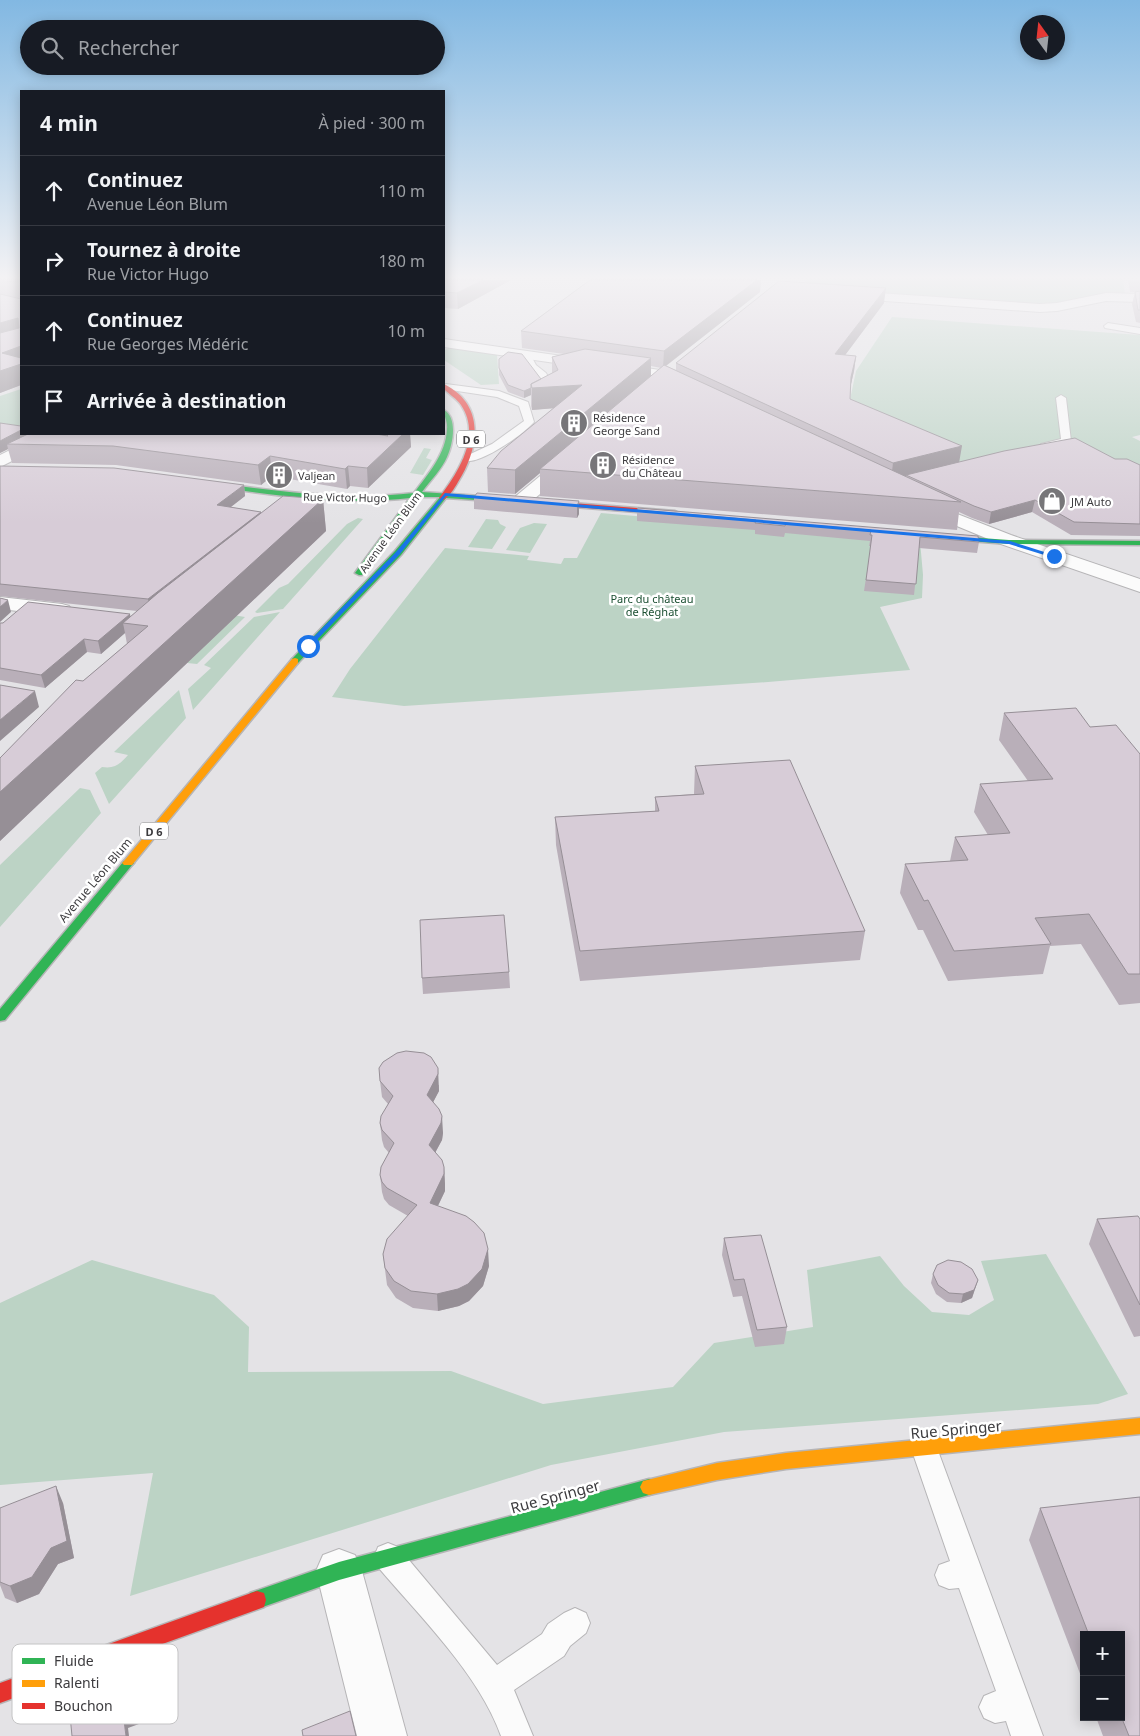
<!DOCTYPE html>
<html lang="fr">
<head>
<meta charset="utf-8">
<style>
	:root { --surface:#171b24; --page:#242831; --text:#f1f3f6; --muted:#9ea1a6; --line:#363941 }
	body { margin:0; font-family:"Noto Sans",sans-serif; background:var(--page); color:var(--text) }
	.controls { position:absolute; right:15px; bottom:15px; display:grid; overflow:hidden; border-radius:0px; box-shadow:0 2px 12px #0003 }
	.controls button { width:45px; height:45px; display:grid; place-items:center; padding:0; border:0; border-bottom:1px solid var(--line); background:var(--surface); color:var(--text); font:25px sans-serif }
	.compass { position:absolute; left:1020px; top:15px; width:45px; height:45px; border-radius:50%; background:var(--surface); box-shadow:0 2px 12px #0003; rotate:345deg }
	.stop { position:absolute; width:15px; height:15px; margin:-11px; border:4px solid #1a73e8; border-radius:50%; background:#fff }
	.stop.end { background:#1a73e8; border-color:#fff; box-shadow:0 1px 5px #0008 }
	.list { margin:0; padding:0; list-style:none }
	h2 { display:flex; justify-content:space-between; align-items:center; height:65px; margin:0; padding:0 20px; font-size:21px }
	h2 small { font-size:16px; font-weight:400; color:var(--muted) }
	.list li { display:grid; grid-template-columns:32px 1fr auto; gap:15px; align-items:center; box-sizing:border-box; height:70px; padding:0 20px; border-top:1px solid var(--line) }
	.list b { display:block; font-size:19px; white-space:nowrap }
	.list p { margin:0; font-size:16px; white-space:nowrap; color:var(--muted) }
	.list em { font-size:16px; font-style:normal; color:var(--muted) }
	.icon { flex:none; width:28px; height:28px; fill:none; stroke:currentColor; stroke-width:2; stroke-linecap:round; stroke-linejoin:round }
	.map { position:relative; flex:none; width:1140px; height:1736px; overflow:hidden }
	.search { position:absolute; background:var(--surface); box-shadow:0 2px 12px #0003; left:20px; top:20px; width:425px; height:55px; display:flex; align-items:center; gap:12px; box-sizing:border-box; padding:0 18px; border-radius:28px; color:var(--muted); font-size:19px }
	.panel { position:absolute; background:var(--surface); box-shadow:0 2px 12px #0003; left:20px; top:90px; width:425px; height:345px; border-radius:0px }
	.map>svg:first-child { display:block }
</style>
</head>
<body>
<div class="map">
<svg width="1140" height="1736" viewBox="0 0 1140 1736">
	<rect width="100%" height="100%" fill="#e4e3e6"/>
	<path fill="#bcd3c5" d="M808,279H1123L1125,294H1099L1047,305L878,294L801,285Z
		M892,317L1140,335V435L1132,437L1140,441V480L960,464L847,414L856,371Z
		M449,348L497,355L499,384L481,385L444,360V350Z
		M21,389V434L36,438L0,433V396Z
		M424,448L431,449L426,458L432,460L423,475L410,473Z
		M601,513L920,541L923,575L922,598L880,607L910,670L768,682L404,706L332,697L350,669L445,548L529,556L527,560L561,564L564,558H577Z
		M358,518L363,519L283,609L257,613L255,612L279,588L288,584L347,524Z
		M486,519L498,520L500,524L506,527L492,549L468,547Z
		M534,523L547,524L530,553L506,550L520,528Z
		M191,608L245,617L197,664L187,663Z
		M280,612L193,710L188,689L211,668L204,665L254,617Z
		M179,690L186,718L109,804L95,773L102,767C115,769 120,764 128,755L114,752Z
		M80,788L90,790L101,813L0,927V865Z
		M1046,1254L1128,1394L1098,1404L724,1432L551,1465L130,1596L153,1473L0,1485V1303L92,1260L214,1295L249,1327L248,1372L451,1371L543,1404L673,1387L714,1343L813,1327L807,1270L880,1256L904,1286L932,1312L969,1315L994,1300L981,1261Z"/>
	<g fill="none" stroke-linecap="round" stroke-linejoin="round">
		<g stroke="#b6b5b7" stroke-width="2">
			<path id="lane" d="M1108,323L1140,328V334L1105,328L1104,326Z
				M527,353L530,354L536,365L546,373L556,391L544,397L539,394L546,390C539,376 528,370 522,356Z
				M446,384L499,391L528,402L534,422C524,434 480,465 464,461L463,459L464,457L492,444L524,421L519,406L497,397L444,389V385Z
				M1061,395L1066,398L1071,441C1065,446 1050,450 1041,448L1040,446L1041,444L1061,439L1056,398Z
				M924,1436L934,1439L937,1448L1043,1736H1011L1006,1721L995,1723L984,1718L979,1707L984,1696L996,1691L959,1588L949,1589L939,1585L935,1575L939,1565L950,1561L911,1448L914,1439Z
				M388,1543L398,1547L497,1665L542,1634L548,1624L564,1613L575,1608L586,1613L590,1623L586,1633L570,1646L564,1656L514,1690L533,1736H501C479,1674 420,1617 378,1567L374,1557L378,1547Z"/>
		</g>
		<g stroke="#b6b5b7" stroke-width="2">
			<path id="street" d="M848,291L1040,304L1057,303L1106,293L1140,294V302L1106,301L1057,311L1040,312L843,298L842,295Z
				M444,339L667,371L672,372L674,375L672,378L667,379L444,347Z
				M42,434H62L60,437L0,467V455Z
				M569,456L575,457L578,461L575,465L528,504L522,505L516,504L513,500L516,496L563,457Z
				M924,501L1011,535L1140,579V592L998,543L918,510L915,506L918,502Z
				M0,597L62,604L69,606L72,610L69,614L62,616L0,609Z
				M339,1549L355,1555L362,1571L407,1736H357L316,1571L323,1555Z"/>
		</g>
		<g stroke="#b6b5b7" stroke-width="3">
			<path id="fast" d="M444,410C458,418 453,444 447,457C442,469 430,481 422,492L523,499L527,501L523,503L446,498L401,555L298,663H292V659L395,551L440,497H418L362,575H359L355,573L410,498C342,506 275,495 208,486L204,484L208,482C277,491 344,501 414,493C428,474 446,454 447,429C448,422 444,417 444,410Z
				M939,535L1009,540L1140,541V545L1009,544L942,539H939Z
				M128,860L134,863L132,865L5,1020L0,1021V1009L124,861Z
				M649,1479L655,1481L658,1487L655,1493L649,1495L339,1580L257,1609L250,1607L248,1600L250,1593L339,1562Z"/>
		</g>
		<g stroke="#b6b5b7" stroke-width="3">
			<path id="slow" d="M295,658L298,659V663L132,865H124L122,863L124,861L292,659Z
				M1140,1418V1434L786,1469L717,1480L649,1495L643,1493L640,1487L643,1481L717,1463L786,1453Z"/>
		</g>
		<g stroke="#b6b5b7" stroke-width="3">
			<path id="jam" d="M444,384C486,405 479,449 458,482C454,489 449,497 443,500L439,498C458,473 482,436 461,405C457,399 449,394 444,389Z
				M520,499L675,511L679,513L675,515L523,503L519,501Z
				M257,1591L264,1593L266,1600L264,1607L0,1703V1683Z"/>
		</g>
		<use href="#lane" fill="#fbfbfb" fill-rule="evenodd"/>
		<use href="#street" fill="#fbfbfb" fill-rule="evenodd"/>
		<use href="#fast" fill="#30b455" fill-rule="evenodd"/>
		<use href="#slow" fill="#ff9f0a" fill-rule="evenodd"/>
		<use href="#jam" fill="#e5322d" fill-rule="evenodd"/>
	</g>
	<path fill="#b9afb9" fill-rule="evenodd" d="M0,280H21V385L0,393Z
		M444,280H511L458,309L444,308Z
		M590,280H761L760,292L666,366L676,370V363L884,303L845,355L856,356L854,371L850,388V399L959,462L1115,459L1140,465V536L1071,535L1032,512L989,524L972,518L959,512L957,530L540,496V473L515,494L488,492L487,468L553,408L532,410L531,406V395L524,398L508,392L499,375V359L541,379L552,373V357L564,354L522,348L521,331ZM651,366L661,368L651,376Z
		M1128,280H1140V323L1136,322L1132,304L1135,292H1130Z
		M0,423L21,434H410L411,447L368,488L350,486L347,489L272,476L261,485L116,465L12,463L8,449L0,453Z
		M0,466L244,485L245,496L231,507L261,513L323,499L326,531L0,841V758L83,681L127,644L125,633L101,654L87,652L45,688L0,680V623L131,616L137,611L0,596Z
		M474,497L579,501V514L577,518L474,509Z
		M637,510L978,536L979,542L977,553L919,548L914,595L864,591L871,546H869L870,541L785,533L784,537L755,534V530L637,521Z
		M1004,713L1090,727L1140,754V1003L1119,1005L1081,944L1050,946L1043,974L948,981L923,930H918L900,893L905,864L950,861L955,837L988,835L974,812L980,784L1028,781L999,740Z
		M695,766L865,931L860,960L580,981L556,845L555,817L655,811V797L694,794Z
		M509,972L510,988L423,994L422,978Z
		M380,1081L439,1085V1091L433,1102L443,1133L442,1140L435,1153L444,1167L445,1184V1191L438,1206L489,1266L483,1286L469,1301L459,1306L438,1311L413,1308L396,1298L387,1285L383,1254L408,1216L389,1205L384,1199L382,1192L380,1175L389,1153L384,1147L382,1140L380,1123L388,1104L382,1097Z
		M1097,1219H1140V1336L1134,1337L1089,1244Z
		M724,1238L787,1327L784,1344L755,1347L742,1296L733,1297L722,1255Z
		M933,1274L978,1280L972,1298L961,1303L947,1302L936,1294L931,1283Z
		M1140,1497V1736H1103L1096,1717H1121V1635H1084V1684L1029,1540L1040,1508Z
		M63,1503L74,1558L58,1564L39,1594L17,1603L5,1598L0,1585V1508Z"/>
	<path fill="#968f96" d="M483,280H511L458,309L457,293Z
		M745,280H761L760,292L663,368L664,351Z
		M886,288L884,303L834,370L835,354Z
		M18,318L21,332L0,342V323Z
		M21,346V385L0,393V371L2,353Z
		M856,356L854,371L849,393L851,377Z
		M651,358V379L540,469V473L515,494V470Z
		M582,385V406L532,410V387Z
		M531,388V395L524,398V391Z
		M21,430V434H29L7,444L8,449L0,453V441Z
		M403,434H410L411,447L368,488L367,468Z
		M962,446L959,463L906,475V476L891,480L893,463Z
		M270,456L272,476L261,485L258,465Z
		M348,466L350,486L347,489L345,469Z
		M244,485L245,496L219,516L217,505Z
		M323,499L326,531L0,841V792Z
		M1035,500L1032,512L989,524L991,512Z
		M579,501V514L577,518V506Z
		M261,512L263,523L150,612L148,599Z
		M8,600L11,612L0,622V607Z
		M130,614L132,624L123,623L125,633L101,654L98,641Z
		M84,639L87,652L45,688L41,675Z
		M35,691L39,707L0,741V720Z
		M438,1068L439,1091L428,1112L427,1095Z
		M442,1116L443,1133L442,1140L430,1162L429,1145Z
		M444,1167L445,1184V1191L431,1220L430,1203Z
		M488,1249L489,1266L483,1286L469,1301L459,1306L438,1311L437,1294Z
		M978,1280L972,1298L961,1303L963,1294Z
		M56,1486L63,1503L74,1558L58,1564L39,1594L17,1603L10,1586Z
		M149,1676L154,1691L158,1717L128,1728L129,1736H126L123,1713Z"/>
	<path fill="#d7ccd7" stroke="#968f96" d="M0,280H21V281L0,282Z
		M446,280H483L457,293L444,292V281Z
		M590,280H757L664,351L521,331Z
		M779,281L886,288L835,354L856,356L851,377L850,399L962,446L893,463L676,363Z
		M1140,291V310H1138L1135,292Z
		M0,294L21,299V346L2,353L21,358V364L0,371V333L19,328L18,318L0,323Z
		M585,349L651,358L515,470L487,468L501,451L582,385L532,388L531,384L558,370L552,357Z
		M508,352L522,354L541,379L531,384V388L524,391L508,385L499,368V359Z
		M664,365L961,502L540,469Z
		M0,423L21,426V430L0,441Z
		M28,434H376L388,436L386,434H403L367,468L348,466L345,469L270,456L258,465L113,446L7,444Z
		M1075,438L1115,459H1127L1140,465V524L1074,522L1035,500L991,512L974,506L906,475L1004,451Z
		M0,466L114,468L244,485L217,505L261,512L148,599L0,584Z
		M477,493L579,501L577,506L474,497Z
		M283,496L323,499L0,792V758L76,680L83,681L148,626L123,623L158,593Z
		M638,508L978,536L979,542L920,537L916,584L866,580L872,535H870L871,530L786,523L785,526L755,523L756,520L637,510Z
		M0,598L8,600L0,607Z
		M28,602L130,614L98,641L84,639L41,675L0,668V623H3Z
		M0,685L35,691L0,720Z
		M1076,708L1090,727L1116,725L1140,754V974H1128L1089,914L1035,918L1051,944L954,951L928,900L924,901L905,864L968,860L955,837L1010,833L980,784L1053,779L1004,713Z
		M790,760L865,931L580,951L555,817L659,811L655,797L704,794L695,766Z
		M504,915L509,972L422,978L420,920Z
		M406,1051L424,1053L431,1057L438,1068V1074L427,1095L439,1109L442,1116L441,1123L429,1145L442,1160L444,1167V1174L430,1203L466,1216L474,1222L484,1233L488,1249L482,1269L468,1284L458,1289L437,1294L411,1291L394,1281L385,1268L383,1254L387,1239L417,1205L387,1188L382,1182L380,1175L381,1167L394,1143L382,1130L380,1123L381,1116L393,1096L380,1081L379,1068L383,1062L397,1053Z
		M1138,1216L1140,1219V1305L1097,1219Z
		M761,1235L787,1327L757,1330L744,1279L734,1280L724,1238Z
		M948,1260L961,1262L972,1269L978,1280L974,1290L963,1294L949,1293L938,1285L933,1274L937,1265Z
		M56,1486L67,1541L51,1548L32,1577L10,1586L0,1582V1508Z
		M1140,1497V1736H1129L1121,1716V1635H1089L1040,1508Z
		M149,1676L153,1702L123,1713L126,1736H72L69,1705Z
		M350,1711L356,1736H303L302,1730Z"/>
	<linearGradient id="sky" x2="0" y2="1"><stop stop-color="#82b8e2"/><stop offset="0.53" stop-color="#f3f2f4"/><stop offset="1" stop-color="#f3f2f4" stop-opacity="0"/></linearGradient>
	<rect width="1140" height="523" fill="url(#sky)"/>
	<path fill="#1a73e8" d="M445,493L1010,541L1057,556L1054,558L1009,544L446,496L400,554L310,647H306V645L396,552Z"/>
	<defs>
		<g id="building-disc" transform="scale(1.4375)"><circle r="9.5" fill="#777679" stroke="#fff"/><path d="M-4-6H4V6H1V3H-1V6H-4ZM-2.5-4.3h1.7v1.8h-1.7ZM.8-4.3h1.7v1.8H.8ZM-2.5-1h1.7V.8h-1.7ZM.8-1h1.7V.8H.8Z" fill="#fff"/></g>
		<g id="shop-disc" transform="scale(1.4375)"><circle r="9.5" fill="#777679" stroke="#fff"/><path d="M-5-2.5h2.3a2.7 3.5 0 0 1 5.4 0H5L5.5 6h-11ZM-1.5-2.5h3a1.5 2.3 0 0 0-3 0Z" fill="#fff"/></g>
	</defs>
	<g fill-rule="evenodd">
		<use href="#building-disc" x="574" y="423"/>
		<use href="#building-disc" x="603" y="465"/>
		<use href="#building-disc" x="279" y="475"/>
		<use href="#shop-disc" x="1052" y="501"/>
	</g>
	<g text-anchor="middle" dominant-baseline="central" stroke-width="5" stroke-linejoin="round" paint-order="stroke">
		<g font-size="11" fill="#3c3b3e" stroke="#fff" text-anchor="start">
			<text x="593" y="417">Résidence<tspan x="593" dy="13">George Sand</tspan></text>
			<text x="622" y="459">Résidence<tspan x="622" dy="13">du Château</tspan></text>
			<text x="298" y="475">Valjean</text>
			<text x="1071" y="501">JM Auto</text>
		</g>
		<g fill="#fff" stroke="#767678" stroke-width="1">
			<rect x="457" y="430.5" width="28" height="17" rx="4"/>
			<rect x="140" y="822.5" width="28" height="17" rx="4"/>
		</g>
		<g font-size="11" font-weight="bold" fill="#3c3b3e">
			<text x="471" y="439">D 6</text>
			<text x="154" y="831">D 6</text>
		</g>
		<g font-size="11" fill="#3c3b3e" stroke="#fff">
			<text transform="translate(345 497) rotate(1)">Rue Victor Hugo</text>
			<text transform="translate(390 532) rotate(-54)">Avenue Léon Blum</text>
		</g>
		<g font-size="11" fill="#1b4f32" stroke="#fff">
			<text x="652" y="598">Parc du château<tspan x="652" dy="13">de Réghat</tspan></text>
		</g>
		<g font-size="12" fill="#3c3b3e" stroke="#fff">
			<text transform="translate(95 880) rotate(-50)">Avenue Léon Blum</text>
		</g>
		<g font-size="15" fill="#3c3b3e" stroke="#fff">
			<text transform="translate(956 1429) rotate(-5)">Rue Springer</text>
			<text transform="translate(555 1496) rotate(-15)">Rue Springer</text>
		</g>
	</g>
	<rect x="12" y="1644" width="166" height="80" rx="8" fill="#fff" stroke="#c4c4c5" stroke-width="1"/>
	<rect x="22" y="1658" width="23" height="6" fill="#30b455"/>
	<rect x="22" y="1680" width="23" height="7" fill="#ff9f0a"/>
	<rect x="22" y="1703" width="23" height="6" fill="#e5322d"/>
	<g font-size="14" fill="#3c3b3e">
		<text x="54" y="1666">Fluide</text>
		<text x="54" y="1688">Ralenti</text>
		<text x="54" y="1711">Bouchon</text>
	</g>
</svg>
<div class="controls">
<button>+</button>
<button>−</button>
</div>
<svg class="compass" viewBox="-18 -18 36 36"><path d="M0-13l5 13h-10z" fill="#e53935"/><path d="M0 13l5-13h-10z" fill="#9ea1a6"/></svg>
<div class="stop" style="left:308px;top:646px"></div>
<div class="stop end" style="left:1054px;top:556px"></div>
<div class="search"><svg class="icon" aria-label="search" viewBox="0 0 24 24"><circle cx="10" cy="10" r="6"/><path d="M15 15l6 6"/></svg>Rechercher</div>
<section class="panel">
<h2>4 min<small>À pied · 300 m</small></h2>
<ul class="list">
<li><svg class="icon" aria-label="ahead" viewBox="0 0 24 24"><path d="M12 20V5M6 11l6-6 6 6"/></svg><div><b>Continuez</b><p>Avenue Léon Blum</p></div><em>110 m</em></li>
<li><svg class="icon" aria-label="right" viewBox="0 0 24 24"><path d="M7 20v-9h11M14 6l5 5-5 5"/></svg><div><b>Tournez à droite</b><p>Rue Victor Hugo</p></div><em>180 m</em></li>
<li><svg class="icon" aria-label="ahead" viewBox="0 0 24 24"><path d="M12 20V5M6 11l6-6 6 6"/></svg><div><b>Continuez</b><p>Rue Georges Médéric</p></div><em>10 m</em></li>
<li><svg class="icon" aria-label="arrive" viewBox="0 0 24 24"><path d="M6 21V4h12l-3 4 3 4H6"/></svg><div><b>Arrivée à destination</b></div></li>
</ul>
</section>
</div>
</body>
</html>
